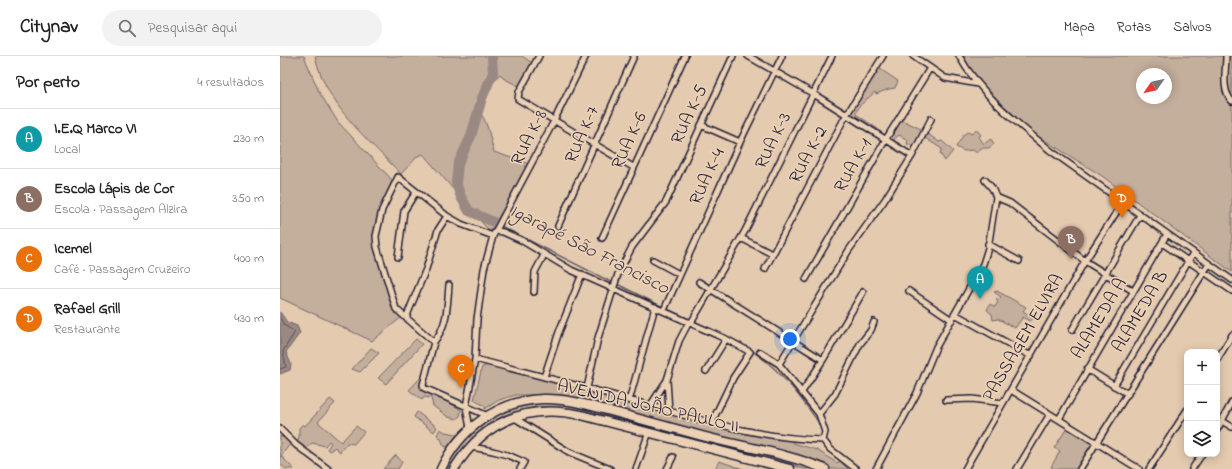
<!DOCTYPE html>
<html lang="pt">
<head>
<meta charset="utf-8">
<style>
	:root { --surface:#fff; --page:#f2f2f2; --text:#222; --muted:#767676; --line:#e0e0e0; --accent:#111827 }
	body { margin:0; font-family:"Indie Flower",sans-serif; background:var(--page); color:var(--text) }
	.controls { position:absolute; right:12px; bottom:12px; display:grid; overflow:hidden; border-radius:8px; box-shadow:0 2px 10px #0003 }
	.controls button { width:36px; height:36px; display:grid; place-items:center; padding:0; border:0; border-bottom:1px solid var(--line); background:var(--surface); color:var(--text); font:20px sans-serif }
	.compass { position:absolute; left:856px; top:12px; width:36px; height:36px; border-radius:50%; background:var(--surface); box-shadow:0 2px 10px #0003; rotate:236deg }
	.you { position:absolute; left:510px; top:283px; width:14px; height:14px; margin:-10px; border:3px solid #fff; border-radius:50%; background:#1a73e8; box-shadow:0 0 0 6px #1a73e833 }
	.badge { display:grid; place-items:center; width:26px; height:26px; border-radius:50%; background:var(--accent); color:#fff; font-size:13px; font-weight:700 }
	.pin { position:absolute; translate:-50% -33px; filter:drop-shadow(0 1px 2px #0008) }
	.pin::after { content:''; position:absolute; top:21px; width:14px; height:12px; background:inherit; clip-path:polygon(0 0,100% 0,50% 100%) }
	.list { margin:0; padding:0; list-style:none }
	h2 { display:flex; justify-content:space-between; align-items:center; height:52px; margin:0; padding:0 16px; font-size:17px }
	h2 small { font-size:13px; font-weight:400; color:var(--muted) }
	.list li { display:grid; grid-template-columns:26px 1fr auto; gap:12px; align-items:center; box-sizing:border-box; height:60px; padding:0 16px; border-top:1px solid var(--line) }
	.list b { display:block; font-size:15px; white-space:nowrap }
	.list p { margin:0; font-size:13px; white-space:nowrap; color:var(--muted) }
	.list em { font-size:13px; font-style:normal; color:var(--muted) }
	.icon { flex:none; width:22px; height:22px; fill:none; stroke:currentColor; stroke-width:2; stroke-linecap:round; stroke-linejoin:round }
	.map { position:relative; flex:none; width:952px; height:413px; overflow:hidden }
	header { display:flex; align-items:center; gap:24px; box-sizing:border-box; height:56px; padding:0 20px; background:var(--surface); border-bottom:1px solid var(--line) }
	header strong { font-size:19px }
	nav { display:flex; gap:22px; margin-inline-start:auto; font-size:14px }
	.search { width:280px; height:36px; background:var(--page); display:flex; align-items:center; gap:10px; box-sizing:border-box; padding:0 14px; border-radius:22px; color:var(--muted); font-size:15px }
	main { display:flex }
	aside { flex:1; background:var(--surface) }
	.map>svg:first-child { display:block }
</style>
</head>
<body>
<header>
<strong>Citynav</strong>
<div class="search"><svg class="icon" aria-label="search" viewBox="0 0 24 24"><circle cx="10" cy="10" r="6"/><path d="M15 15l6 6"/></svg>Pesquisar aqui</div>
<nav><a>Mapa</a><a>Rotas</a><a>Salvos</a></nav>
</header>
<main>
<aside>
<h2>Por perto<small>4 resultados</small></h2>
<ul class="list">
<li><span class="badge" style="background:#0f9aa8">A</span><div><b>I.E.Q Marco VI</b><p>Local</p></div><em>230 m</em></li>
<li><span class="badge" style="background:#8d6e63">B</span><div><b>Escola Lápis de Cor</b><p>Escola · Passagem Alzira</p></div><em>350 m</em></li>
<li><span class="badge" style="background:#e8710a">C</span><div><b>Icemel</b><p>Café · Passagem Cruzeiro</p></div><em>400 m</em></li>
<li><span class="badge" style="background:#e8710a">D</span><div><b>Rafael Grill</b><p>Restaurante</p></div><em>430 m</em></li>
</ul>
</aside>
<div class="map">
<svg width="952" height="413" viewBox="0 0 952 413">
	<rect width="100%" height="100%" fill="#e4caaf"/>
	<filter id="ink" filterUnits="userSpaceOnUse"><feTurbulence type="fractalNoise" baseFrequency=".025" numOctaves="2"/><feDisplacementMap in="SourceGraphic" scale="8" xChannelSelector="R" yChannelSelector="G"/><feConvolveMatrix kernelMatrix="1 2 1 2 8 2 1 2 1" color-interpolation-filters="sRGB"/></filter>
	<g filter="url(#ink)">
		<path fill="#c4ae9c" stroke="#73686c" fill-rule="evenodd" d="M0,0H24L39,36L58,66L114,126L97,174L101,213L112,249L122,261L92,285L0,242Z
			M35,0H242L252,7L240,31L223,22L220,18L202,39L197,54C208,62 210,84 214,96L249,108L210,176L143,98L138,100L121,118C88,83 46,50 35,0Z
			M682,0H952V216L822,120L753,77L708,37ZM862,18H886V42H862Z
			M597,11L618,25L615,32L609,33L596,38L595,36C588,43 578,48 576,58L598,73V76L571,58Z
			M620,63L643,74L637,89L631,90L627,88L628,84L619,79L612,85L608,82Z
			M696,73L701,79L699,81L704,88L711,83L714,88L709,92H701L697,97L693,94L684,95L676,91L684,78L688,76L692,78Z
			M648,78L659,86L662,85L673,95L665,105L660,97L662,93L645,82Z
			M717,235L746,251L743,255L754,262L750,265L743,261L735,272L718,263L713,264L712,258L707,254L710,248L715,251L718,246L716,244L717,242L719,243L721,241L714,236Z
			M136,283L142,288L106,328L98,322Z
			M91,292L99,297L80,316L72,313Z
			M209,309L399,360L514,384L513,387L537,394L557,407L560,405L568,413H552L536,406L282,339H236L219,344L205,353V350L194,344L202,311Z
			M142,320L143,334L167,345L181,354L180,360L176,363L168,361L153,350L151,342L144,341L142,344L129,334Z
			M50,343L55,347L38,366L61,386L76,370L84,376L74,388L67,387L60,396L55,391L50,395L47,393L51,387L49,385L45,390L32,387L26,393L17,386L19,381V372L23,368L25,370Z
			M266,347L287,349L375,370L532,413H523L504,406L285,353L219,364L210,369L189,386L174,405L170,413H164C195,367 210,354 266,347Z
			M137,356L157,371L154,376L134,361Z
			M787,372L815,388L798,413H774L771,411L780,395L774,392Z
			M160,373L165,376L177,378L168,391L164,390L161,383L157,379Z
			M0,380L7,383L10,388L1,400L14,413H6L0,408Z
			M116,399L122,406L118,413H103Z
			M439,405L463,413H435Z"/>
		<path fill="#9a8983" stroke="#6a6066" d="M0,256L7,266L17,270L20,277L6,296L11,308L10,314L0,318Z"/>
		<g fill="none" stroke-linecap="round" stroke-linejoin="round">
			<path stroke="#524b58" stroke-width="1" d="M0,262L4,269L15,276L3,295L6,311L0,313"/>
			<path stroke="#6a6066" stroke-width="1.5" d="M221,170L333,227
				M337,228L383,251
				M387,253L411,264
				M414,266L432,274
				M454,284L466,291
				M471,294C500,313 519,339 539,367"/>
			<path stroke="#9a8983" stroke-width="10" d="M212,0L213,17L202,42L191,80L178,108L176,127L181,141L189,155L218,168"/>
			<g stroke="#22223b" stroke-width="8">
				<path id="street" d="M259,0L239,36L238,43L353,111
					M468,0L532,37L632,100
					M633,0L665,22L698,28
					M679,0C701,39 737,67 771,95L952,224
					M946,0C946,14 941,35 952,45
					M421,69L460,86
					M716,141L730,147L805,205L853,235
					M278,170L354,0
					M217,175L223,176L241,184L291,214L446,283L470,296L453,322L432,366
					M322,182L405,0
					M461,182L492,198
					M882,187L952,235
					M708,188L739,205
					M118,201L124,155L136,136
					M373,204L399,218
					M485,213L564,63L603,0
					M526,223L606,83L650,12
					M419,226L543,304
					M629,235L672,264
					M254,236L255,216L264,199
					M384,254L460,86L502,0
					M675,258L751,300
					M126,262L146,213L158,174L167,160
					M411,267L465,175L552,0
					M792,274L860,159
					M154,286C168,268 167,251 169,229
					M480,296L499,308L539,358L545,376L543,384
					M195,303C260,320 325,336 389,355C438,369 491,383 543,384L550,393L576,413
					M937,304L952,279
					M499,308L569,194L604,145L632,100L651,63
					M807,313L848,338
					M426,315L446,283
					M264,321L279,276L302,218
					M387,324L389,355
					M834,330L913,197
					M307,332L318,282L338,218L352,191L386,146L453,0
					M731,334L859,413
					M522,336L543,304L583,236
					M666,344L692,343L723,347
					M349,345L375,251
					M370,350L387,324L399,285L409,266
					M539,358L555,338L580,288L591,274L594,266
					M208,360L144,332L143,329L154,286L116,253L97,191L96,180L102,154L118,121L167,160L181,168L213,180
					M233,361L289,396L330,413
					M779,363L887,178
					M942,365L952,371
					M190,372L186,351L195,303L197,263L204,213L213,180L274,65L306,0
					M0,373L16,389L48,413
					M937,374L952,346
					M190,391C211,394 225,397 244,406L240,413
					M356,413L369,376
					M387,413L393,401
					M596,413L637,337L656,291L703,208L708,192L716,141L712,132L705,124
					M685,413L805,205L843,146
					M737,413L770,358
					M800,413L929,208
					M869,413L907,354
					M912,413L922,398"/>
			</g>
			<g stroke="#22223b" stroke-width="11">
				<path id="primary" d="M161,413C179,374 218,344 263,343C287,342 311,350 334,356C364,364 393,372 422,380C463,391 506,397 545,413
					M174,413C204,365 246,347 301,359L510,413"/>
			</g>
			<use href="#street" stroke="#ecd1b4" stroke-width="5"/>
			<use href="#primary" stroke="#ecd1b4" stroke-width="8"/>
		</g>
	</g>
	<g text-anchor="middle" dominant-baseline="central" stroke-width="3.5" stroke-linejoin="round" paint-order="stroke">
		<g font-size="18" fill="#22223b" stroke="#ecd1b4">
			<text transform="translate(410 59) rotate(-65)">RUA K-5</text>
			<text transform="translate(303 79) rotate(-66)">RUA K-7</text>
			<text transform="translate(250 82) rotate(-63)">RUA K-8</text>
			<text transform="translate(350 85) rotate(-65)">RUA K-6</text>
			<text transform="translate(494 85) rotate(-64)">RUA K-3</text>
			<text transform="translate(529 99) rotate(-62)">RUA K-2</text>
			<text transform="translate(574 110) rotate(-60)">RUA K-1</text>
			<text transform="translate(428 121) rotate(-65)">RUA K-4</text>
			<text transform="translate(861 256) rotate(-59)">ALAMEDA B</text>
			<text transform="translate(820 263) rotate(-59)">ALAMEDA A</text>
			<text transform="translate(744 282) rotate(-60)">PASSAGEM ELVIRA</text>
			<text transform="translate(368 351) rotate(13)">AVENIDA JOÃO PAULO II</text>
		</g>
		<g font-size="19" font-style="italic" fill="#464151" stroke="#ecd1b4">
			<text transform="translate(309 194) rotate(27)">Igarapé São Francisco</text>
		</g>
	</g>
</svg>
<div class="controls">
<button>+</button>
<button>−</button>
<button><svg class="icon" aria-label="layers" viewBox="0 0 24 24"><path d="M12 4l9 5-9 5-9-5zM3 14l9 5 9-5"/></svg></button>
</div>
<svg class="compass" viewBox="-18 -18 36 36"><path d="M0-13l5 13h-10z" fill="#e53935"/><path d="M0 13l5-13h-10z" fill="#767676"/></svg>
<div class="you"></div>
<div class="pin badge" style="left:700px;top:243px;background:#0f9aa8">A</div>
<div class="pin badge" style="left:791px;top:203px;background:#8d6e63">B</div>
<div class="pin badge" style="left:181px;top:332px;background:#e8710a">C</div>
<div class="pin badge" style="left:842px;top:162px;background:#e8710a">D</div>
</div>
</main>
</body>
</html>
